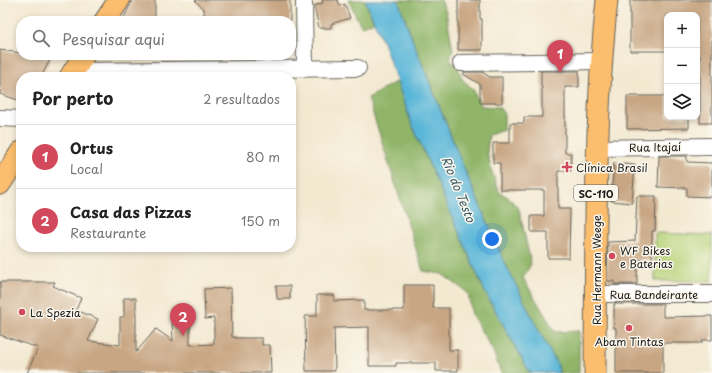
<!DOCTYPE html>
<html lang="pt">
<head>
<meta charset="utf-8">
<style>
	:root { --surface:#fff; --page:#f6f6f6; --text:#222; --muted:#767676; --line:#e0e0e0; --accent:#d1495b }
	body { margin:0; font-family:"Playpen Sans",sans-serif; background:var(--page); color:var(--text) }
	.controls { position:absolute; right:12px; top:12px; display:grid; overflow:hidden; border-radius:8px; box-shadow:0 2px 6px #0003 }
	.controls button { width:36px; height:36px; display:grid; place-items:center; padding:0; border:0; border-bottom:1px solid var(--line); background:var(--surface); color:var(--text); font:20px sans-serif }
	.you { position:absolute; left:492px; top:239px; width:14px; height:14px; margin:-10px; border:3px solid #fff; border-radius:50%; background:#1a73e8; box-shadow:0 0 0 6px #1a73e833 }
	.badge { display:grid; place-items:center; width:26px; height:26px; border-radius:50%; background:var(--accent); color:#fff; font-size:13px; font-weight:700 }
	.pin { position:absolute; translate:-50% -33px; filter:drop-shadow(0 1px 2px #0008) }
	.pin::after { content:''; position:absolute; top:21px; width:14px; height:12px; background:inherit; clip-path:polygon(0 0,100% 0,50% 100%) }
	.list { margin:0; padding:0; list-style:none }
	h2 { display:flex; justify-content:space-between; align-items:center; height:52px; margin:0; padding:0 16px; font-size:17px }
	h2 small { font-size:13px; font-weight:400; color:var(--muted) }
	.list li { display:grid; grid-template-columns:26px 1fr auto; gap:12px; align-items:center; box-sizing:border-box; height:64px; padding:0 16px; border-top:1px solid var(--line) }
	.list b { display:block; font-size:15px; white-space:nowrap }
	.list p { margin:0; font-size:13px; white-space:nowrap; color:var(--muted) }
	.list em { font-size:13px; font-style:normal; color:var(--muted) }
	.icon { flex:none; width:22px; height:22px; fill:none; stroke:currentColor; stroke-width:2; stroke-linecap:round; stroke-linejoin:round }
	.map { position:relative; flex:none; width:712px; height:373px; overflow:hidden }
	.search { position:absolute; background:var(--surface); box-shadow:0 2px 6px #0003; left:16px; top:16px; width:280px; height:44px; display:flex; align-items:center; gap:10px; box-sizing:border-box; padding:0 14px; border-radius:16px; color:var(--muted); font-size:15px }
	.panel { position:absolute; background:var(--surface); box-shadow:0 2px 6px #0003; left:16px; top:72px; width:280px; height:180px; border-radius:16px }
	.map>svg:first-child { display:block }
</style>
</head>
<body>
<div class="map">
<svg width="712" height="373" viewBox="0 0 712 373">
	<rect width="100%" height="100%" fill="#fbf7ec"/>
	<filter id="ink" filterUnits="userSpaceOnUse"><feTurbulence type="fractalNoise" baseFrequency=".025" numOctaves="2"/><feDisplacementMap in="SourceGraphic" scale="8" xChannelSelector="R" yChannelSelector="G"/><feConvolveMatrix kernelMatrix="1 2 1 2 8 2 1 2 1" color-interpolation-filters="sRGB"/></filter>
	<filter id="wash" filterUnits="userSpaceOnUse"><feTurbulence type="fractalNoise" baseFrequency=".012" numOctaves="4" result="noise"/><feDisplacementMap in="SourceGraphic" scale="16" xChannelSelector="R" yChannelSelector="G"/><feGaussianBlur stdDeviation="0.9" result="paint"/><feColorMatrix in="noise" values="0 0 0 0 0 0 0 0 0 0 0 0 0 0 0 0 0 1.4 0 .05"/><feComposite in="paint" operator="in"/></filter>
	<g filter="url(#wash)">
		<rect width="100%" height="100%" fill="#f3e9d1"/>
		<path fill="#b6d379" stroke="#69784a" d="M655,233L712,235V281H655Z"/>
		<path fill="#90b569" stroke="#566842" d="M348,0H365L374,22L361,26Z
			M398,0H441L446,12L453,50L450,55L451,62L456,64L463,80L473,89L481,106L499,107L504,114V130L489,135L487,152L492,172L499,192L508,197L519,209L531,264L523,278L555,332L579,331V373H559L558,366L539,331L503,259L461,161L413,41Z
			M397,81L411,122L485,292L530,373H501L493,351L472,315L468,293L442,274L423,271L368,98Z"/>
		<path fill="#5ab6d8" stroke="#3b697a" d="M365,0H398L413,41L461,161L503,259L539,331L558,366L559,373H530L485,292L411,122L384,45Z"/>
		<g id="blocks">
			<path fill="#c8a683" d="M133,0H155V21H122Z
				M195,0H290V21H204V10Z
				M322,0H338L340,6L345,4L350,18L331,24V28H319L314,6L323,3Z
				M458,0H480V19H482V50H458Z
				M630,0H712V123H700V55H697V15H667V51H630Z
				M0,50L21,53V55H32L51,58L41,77H21V101L0,94Z
				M541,71H579V87H565V153H571V171H558V209H570L569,258H548V232H531V216H544V190H500V163H493V143H510V123H524V117H542V87H541Z
				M465,72H482L490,77H502V103H480V84L463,74Z
				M627,96H667V117H689V128L627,129Z
				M659,156H687V162L712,163V197L687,196V188L658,187Z
				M614,163L635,165L632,203L611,201Z
				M637,196H656L655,231H652V260H637V284H614V281H607L608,242L635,241Z
				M0,282H55L53,286L81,298L76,310L98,319L88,341L120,345V317H124V298H136V352L156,329L173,341L172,321L190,320V345L214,344V318L205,319L204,289L231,288L232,337H235V338H262V345H270L271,373H27L38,348L0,335Z
				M404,285H433V308H449V350H458V371H436V363H396V366H369V327L334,328L335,371H306L305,316H317V295H334V301L364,300V310H404Z
				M276,286H290V299H277Z
				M614,304H663V317L712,316V340H702V343H663V373H616V328H614Z"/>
		</g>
	</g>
	<g filter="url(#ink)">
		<use href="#blocks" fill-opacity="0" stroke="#67645b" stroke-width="1"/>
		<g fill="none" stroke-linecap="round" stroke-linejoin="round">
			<g stroke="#67645b" stroke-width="18">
				<path id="minor" d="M304,3L305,69
					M461,63L602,61
					M74,71L358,68
					M0,118L21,119
					M597,148L712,146
					M596,294H712"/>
			</g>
			<g stroke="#67645b" stroke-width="23">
				<path id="major" d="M105,21L119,0
					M70,77L84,55
					M0,184L21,152
					M595,373C596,249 594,124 607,0"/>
			</g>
			<use href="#minor" stroke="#fff" stroke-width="16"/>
			<use href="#major" stroke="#fbbd6e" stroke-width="21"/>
		</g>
	</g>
	<g fill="#d1495b" stroke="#fbf7ec" stroke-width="1.5">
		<path d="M565 161h4v4h4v4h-4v4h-4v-4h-4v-4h4z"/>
		<circle cx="612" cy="256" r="4"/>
		<circle cx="22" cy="312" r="4"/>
		<circle cx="629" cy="328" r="4"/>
	</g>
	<g text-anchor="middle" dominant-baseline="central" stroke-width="3" stroke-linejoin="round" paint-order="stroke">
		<rect fill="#fbf7ec" stroke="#5f5e5a" stroke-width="1" x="574" y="185" width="44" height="16" rx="3"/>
		<g font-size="10" font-weight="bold" fill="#1c1c1c">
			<text x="596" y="193">SC-110</text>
		</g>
		<g font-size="11" fill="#1c1c1c" stroke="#fbf7ec">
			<text transform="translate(655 147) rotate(-1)">Rua Itajaí</text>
			<text transform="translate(596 270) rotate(-90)">Rua Hermann Weege</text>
			<text x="654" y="294">Rua Bandeirante</text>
		</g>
		<g font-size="11" fill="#1c1c1c" stroke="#fbf7ec" text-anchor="start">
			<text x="576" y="167">Clínica Brasil</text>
			<text x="620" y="250">WF Bikes<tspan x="620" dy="13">e Baterias</tspan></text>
			<text x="30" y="312">La Spezia</text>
			<text x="629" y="341" text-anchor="middle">Abam Tintas</text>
		</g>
		<g font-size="12" font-style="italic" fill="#355a67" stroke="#fbf7ec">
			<text transform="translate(459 189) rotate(68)">Rio do Testo</text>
		</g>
	</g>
</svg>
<div class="controls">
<button>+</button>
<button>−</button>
<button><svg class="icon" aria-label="layers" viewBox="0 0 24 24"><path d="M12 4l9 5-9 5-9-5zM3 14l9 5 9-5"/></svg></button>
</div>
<div class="you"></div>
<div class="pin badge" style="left:560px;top:73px">1</div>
<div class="pin badge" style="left:183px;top:336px">2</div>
<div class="search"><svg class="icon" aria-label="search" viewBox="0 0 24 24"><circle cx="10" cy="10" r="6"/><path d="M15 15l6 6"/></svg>Pesquisar aqui</div>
<section class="panel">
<h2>Por perto<small>2 resultados</small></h2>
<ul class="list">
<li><span class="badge">1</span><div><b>Ortus</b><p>Local</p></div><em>80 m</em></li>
<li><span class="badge">2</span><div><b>Casa das Pizzas</b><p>Restaurante</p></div><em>150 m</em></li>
</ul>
</section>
</div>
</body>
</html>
